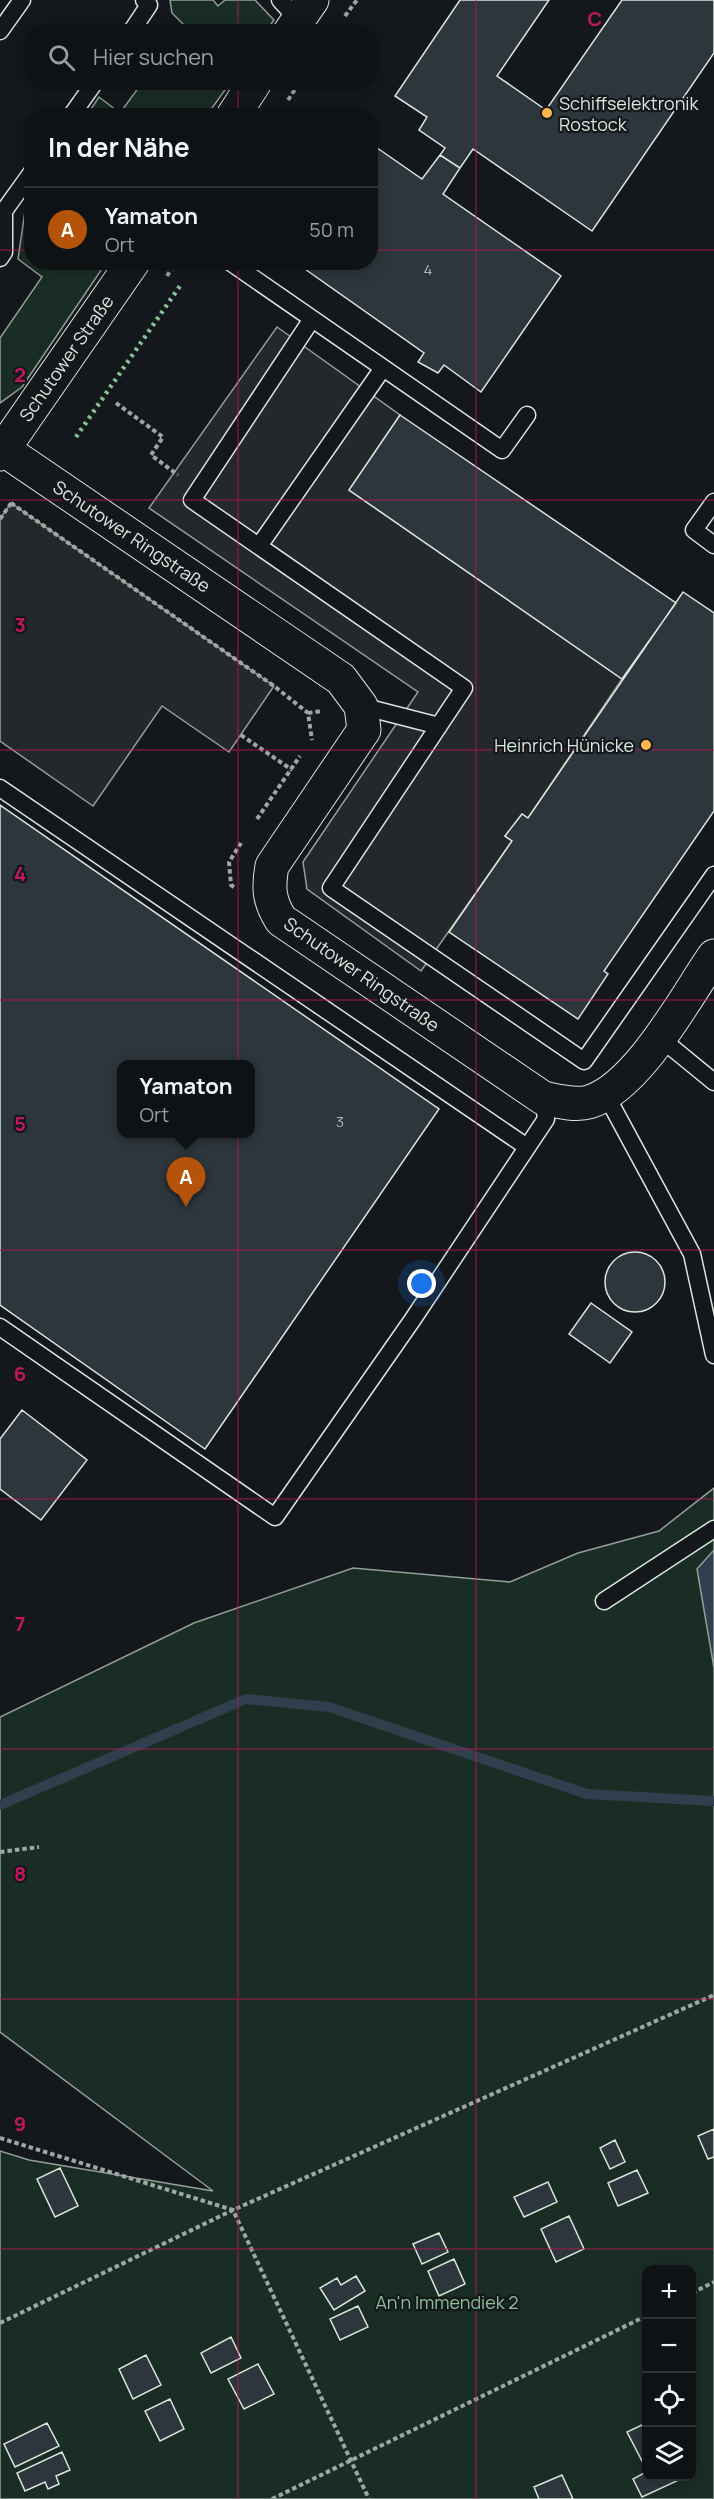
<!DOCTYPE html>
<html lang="de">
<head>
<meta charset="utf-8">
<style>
	:root { --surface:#0f1215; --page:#1d2022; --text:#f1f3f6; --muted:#9b9ea0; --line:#2f3234; --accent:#b45309 }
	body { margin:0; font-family:Manrope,sans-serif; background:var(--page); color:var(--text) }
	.controls { position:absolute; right:18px; bottom:18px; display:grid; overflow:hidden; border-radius:12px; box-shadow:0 3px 15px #0003 }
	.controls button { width:54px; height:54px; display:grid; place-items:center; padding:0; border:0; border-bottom:2px solid var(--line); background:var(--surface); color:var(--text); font:30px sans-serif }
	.you { position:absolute; left:422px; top:1284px; width:21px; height:21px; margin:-15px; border:4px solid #fff; border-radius:50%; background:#1a73e8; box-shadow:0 0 0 9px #1a73e833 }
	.badge { display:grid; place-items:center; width:39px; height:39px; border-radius:50%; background:var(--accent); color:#fff; font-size:20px; font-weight:700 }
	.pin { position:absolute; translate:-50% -50px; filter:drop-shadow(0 2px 3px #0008) }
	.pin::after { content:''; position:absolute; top:32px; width:21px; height:18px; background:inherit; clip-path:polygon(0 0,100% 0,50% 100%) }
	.popup { position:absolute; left:117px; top:1060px; width:138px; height:78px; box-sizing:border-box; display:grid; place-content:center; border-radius:12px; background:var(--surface); filter:drop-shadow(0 2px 4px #0005); font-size:20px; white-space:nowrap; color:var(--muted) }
	.popup b { font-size:22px; color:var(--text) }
	.popup::after { content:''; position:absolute; left:50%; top:100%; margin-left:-12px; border:12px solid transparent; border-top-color:var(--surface) }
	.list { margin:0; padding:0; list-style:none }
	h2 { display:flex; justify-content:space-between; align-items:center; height:78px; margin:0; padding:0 24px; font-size:26px }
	h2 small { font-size:20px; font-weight:400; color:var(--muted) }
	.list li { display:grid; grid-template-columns:39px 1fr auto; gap:18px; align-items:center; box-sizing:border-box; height:84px; padding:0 24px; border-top:2px solid var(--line) }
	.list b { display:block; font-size:22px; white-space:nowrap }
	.list p { margin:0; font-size:20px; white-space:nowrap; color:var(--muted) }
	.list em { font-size:20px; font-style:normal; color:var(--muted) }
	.icon { flex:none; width:33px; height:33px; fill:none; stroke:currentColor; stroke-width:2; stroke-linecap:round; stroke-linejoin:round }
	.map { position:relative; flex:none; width:714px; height:2499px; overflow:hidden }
	.search { position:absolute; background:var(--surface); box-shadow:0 3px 15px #0003; left:24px; top:24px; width:354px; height:66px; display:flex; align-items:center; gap:15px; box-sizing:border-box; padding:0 21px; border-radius:24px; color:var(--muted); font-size:22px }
	.panel { position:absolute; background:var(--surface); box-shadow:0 3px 15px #0003; left:24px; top:108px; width:354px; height:162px; border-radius:24px }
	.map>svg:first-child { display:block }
</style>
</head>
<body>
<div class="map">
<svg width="714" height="2499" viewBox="0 0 714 2499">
	<rect width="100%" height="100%" fill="#14181c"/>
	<path fill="#1a2d24" stroke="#939e99" stroke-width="1.5" fill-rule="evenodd" d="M170,0H213L218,6L225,0H255L274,20L266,31H180L184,25L172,13Z
		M142,83V82L230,83L207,115H87L99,97L120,113Z
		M31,196L32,262L106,263L22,387L0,403V338L42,277L18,259L26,204Z
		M714,1488V2499H0V2151L29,2160L213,2191L0,2032V1717L194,1623L353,1568L510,1582L578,1553L659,1531ZM646,2270H692V2476H646Z"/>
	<path fill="#24282b" stroke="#939e99" stroke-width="1.5" d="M277,327L400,415L349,490L622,679L528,818L522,814L505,836L512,841L421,971L307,889L303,862L418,692L149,508Z
		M11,503L274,686L229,752L162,706L93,806L0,741V519Z"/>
	<path fill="#2f3f4d" stroke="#939e99" stroke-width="1.5" d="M714,1550V1668L697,1569Z"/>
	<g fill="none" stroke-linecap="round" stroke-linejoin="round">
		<path stroke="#2f3f4d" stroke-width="10" d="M0,1805L246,1699L329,1707L587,1794L714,1801"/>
	</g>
	<path fill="#2c363c" stroke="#d8e6dc" stroke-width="1.5" fill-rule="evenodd" d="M460,0H549L497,76L546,110L622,0H714V53L592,231L473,149L460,168L440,155L445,148L419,130L427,117L395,96Z
		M370,143L422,179L440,155L460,168L443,194L561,276L481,392L444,365L438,373L418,362L424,353L295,262H370Z
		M400,415L676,603L622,679L349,490Z
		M683,592L714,613V811L604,971L608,974L578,1019L449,932L512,841L505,836L522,814L528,818Z
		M0,805L439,1109L205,1449L0,1305ZM122,1064H250V1134H122Z
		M605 1282a30 30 0 1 1 60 0a30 30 0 1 1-60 0Z
		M591,1303L632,1332L610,1363L569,1334Z
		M22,1410L87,1460L41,1520L0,1489V1439Z
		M714,2129V2157L708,2159L698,2136Z
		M615,2140L625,2162L610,2169L600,2148Z
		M60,2168L78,2206L55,2217L37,2179Z
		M637,2170L648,2193L618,2206L608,2183Z
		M548,2182L557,2202L524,2217L514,2197Z
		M569,2216L584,2249L556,2262L541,2229Z
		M439,2233L448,2252L422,2264L413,2244Z
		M454,2259L465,2284L439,2296L428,2271Z
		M356,2276L365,2291L334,2310L320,2288L337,2278L341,2285Z
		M358,2306L368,2327L340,2340L330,2319Z
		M231,2337L241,2358L211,2373L201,2353Z
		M146,2355L161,2385L133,2399L119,2369Z
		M258,2364L274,2394L244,2409L228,2379Z
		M170,2399L184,2429L160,2441L145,2411Z
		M47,2423L59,2446L15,2467L4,2444Z
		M646,2423V2459L642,2461L627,2432Z
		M62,2452L70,2470L56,2476L59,2484L48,2489L45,2482L25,2491L17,2473Z
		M646,2472V2476H679L681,2479L642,2497L633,2479Z
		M562,2475L573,2499H539L534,2487Z"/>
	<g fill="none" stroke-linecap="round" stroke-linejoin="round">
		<g stroke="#d8e6dc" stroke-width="19">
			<path id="lane" d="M280,0L298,20
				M0,31L22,0
				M131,32L149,5L144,0
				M71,116L95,82
				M0,258L4,252V211L32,172
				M230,262L502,450L527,415
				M312,319L192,500L464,688L331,888L584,1061L714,875
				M714,502L694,530L714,545
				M259,546L383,368
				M361,706L439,726
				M0,788L527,1147
				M659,1037L714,1082
				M606,1095L692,1254L714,1355
				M0,1327L275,1517L413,1319L546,1119L543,1098
				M604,1601L714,1529"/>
		</g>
		<g stroke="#d8e6dc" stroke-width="35">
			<path id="street" d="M290,32L312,0
				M233,116L255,82
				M3,449L341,679L361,706L364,730L272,866C268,888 269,901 281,920L543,1098C557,1101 575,1106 589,1102C638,1087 685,998 714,956
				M0,454L133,262"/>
		</g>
		<path stroke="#9da8a2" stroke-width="4" stroke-dasharray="4.5 3" stroke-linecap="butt" d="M345,16L357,0
			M288,100L300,82
			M167,276L176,262
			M116,403L163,437L151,455L178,475
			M11,503L274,686L308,713L312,740
			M0,519L12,502
			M308,713L322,711
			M241,735L292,770
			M257,819L300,756
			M234,887L231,885L229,862L241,843
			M0,1852L39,1847
			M0,2138L233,2210L369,2499
			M692,2293L714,2282
			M0,2323L233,2210L714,1995
			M272,2499L646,2316"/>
		<use href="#lane" stroke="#14181c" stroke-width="16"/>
		<use href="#street" stroke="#14181c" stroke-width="33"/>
		<path stroke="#8ac095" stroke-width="4.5" stroke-dasharray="3 4.5" stroke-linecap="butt" d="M76,437L182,283"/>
	</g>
	<path fill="none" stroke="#c2185b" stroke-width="1.5" stroke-opacity="0.55" d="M238,0V32M476,0V2499M238,82V116M0,250H32M370,250H714M238,262V2499M0,500H714M0,750H714M0,1000H714M0,1250H714M0,1499H714M0,1749H714M0,1999H714M0,2249H714"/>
	<g fill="#ffb74d" stroke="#14181c" stroke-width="2">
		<circle cx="547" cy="113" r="6"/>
		<circle cx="646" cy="745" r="6"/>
	</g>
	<g text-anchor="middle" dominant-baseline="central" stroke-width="4.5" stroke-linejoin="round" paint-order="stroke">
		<g font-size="15" fill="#adbab4">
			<text x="428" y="269">4</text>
			<text x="340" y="1121">3</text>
		</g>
		<g font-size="18" fill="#d8e6dc" stroke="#14181c" text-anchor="start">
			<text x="559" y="103">Schiffselektronik<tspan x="559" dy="21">Rostock</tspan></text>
			<text x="634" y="745" text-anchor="end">Heinrich Hünicke</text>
		</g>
		<g font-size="18" fill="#d8e6dc" stroke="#14181c">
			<text transform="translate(66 358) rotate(-55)">Schutower Straße</text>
			<text transform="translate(132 536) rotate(34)">Schutower Ringstraße</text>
			<text transform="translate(362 974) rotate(35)">Schutower Ringstraße</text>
		</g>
		<g font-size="18" fill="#8ac095" stroke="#14181c">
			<text x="447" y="2302">An'n Immendiek 2</text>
		</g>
	</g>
	<g font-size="20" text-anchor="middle" font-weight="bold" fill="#c2185b" stroke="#14181c" stroke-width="4.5" stroke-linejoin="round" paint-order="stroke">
		<text x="595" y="26">C</text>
		<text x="20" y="382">2</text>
		<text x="20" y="632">3</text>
		<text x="20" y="881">4</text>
		<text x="20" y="1131">5</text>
		<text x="20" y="1381">6</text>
		<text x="20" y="1631">7</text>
		<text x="20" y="1881">8</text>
		<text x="20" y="2131">9</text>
	</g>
</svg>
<div class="controls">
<button>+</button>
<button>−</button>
<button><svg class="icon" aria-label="locate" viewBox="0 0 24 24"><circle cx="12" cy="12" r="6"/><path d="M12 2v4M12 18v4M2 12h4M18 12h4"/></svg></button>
<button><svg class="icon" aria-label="layers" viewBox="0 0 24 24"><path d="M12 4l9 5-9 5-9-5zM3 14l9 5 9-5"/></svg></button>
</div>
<div class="you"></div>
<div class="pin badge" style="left:186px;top:1207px">A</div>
<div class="popup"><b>Yamaton</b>Ort</div>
<div class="search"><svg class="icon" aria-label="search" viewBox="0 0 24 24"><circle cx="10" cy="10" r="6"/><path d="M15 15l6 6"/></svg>Hier suchen</div>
<section class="panel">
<h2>In der Nähe<small></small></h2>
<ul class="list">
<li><span class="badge">A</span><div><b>Yamaton</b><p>Ort</p></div><em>50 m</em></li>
</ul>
</section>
</div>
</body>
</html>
